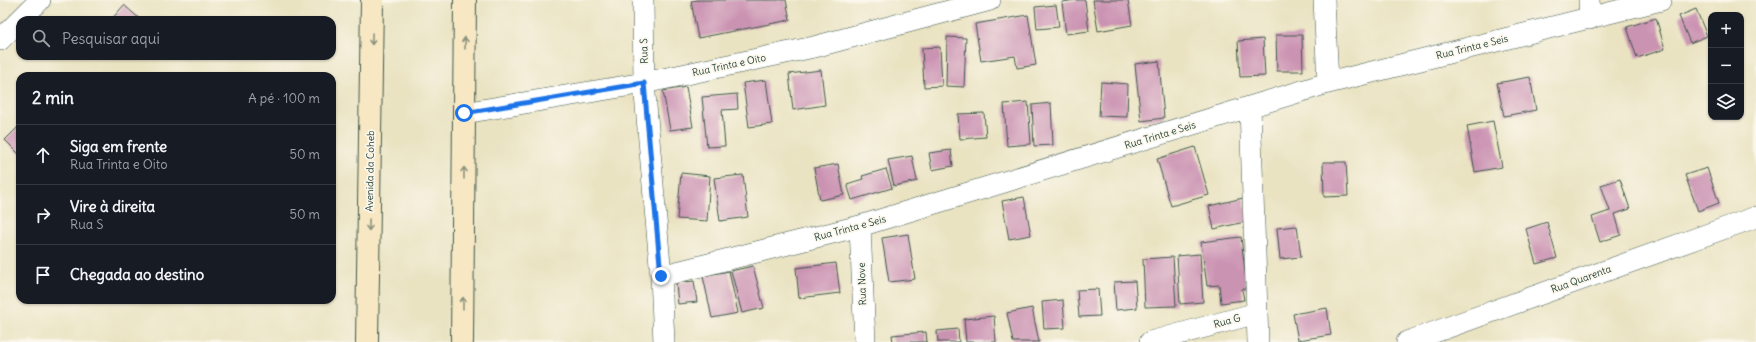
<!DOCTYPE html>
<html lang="pt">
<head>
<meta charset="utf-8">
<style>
	:root { --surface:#171b24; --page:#20242c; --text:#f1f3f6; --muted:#9ea1a6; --line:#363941 }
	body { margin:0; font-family:Delius,sans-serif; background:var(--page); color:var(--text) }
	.controls { position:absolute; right:12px; top:12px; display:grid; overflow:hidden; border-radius:8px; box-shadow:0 1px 3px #0004 }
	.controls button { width:36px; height:36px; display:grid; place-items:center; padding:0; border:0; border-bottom:1px solid var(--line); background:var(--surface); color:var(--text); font:20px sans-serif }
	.stop { position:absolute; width:12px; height:12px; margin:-9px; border:3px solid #1a73e8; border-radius:50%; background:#fff }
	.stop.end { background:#1a73e8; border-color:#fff; box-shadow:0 1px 4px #0008 }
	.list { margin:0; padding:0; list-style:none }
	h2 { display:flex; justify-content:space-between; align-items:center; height:52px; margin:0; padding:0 16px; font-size:17px }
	h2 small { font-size:13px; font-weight:400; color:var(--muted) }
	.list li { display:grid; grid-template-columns:26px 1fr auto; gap:12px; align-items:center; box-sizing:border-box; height:60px; padding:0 16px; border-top:1px solid var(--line) }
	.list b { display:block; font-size:15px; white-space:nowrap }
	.list p { margin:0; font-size:13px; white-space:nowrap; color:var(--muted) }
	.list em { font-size:13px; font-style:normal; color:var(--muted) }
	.icon { flex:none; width:22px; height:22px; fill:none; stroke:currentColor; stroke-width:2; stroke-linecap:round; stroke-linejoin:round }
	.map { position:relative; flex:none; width:1756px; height:342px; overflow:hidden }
	.search { position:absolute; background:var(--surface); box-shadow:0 1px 3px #0004; left:16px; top:16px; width:320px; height:44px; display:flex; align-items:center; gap:10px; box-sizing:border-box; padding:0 14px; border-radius:12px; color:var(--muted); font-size:15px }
	.panel { position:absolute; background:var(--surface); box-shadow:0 1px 3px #0004; left:16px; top:72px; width:320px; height:232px; border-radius:12px }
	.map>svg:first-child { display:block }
</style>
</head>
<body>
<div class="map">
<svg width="1756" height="342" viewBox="0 0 1756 342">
	<rect width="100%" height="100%" fill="#fbf7ec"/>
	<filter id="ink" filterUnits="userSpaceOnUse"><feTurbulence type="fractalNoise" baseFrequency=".025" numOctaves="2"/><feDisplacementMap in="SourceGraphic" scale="8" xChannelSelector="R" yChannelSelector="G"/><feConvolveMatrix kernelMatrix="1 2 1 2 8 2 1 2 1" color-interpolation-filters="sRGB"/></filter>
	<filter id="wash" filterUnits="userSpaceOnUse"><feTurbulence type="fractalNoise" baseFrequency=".012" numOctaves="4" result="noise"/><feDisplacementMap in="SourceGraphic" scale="16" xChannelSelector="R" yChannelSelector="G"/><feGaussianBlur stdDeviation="0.9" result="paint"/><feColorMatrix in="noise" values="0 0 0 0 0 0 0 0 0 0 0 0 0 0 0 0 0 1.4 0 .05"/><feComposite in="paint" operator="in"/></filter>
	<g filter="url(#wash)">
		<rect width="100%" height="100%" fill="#eae3c2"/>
		<g id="blocks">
			<path fill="#cb93b2" d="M698,0H786L790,20L698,38L691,1Z
				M1076,0H1085L1089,31L1066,34L1062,2Z
				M1093,0H1128L1132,25L1098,31Z
				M124,5L141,20H111Z
				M1056,5L1059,27L1037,29L1035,7Z
				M1696,9L1707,36L1690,43L1679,16Z
				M1028,15L1036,65L1017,68L1015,56L981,61L975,24Z
				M1656,18L1665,49L1637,58L1627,27Z
				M1276,35H1302L1303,71H1277Z
				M947,37L966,38L964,87L946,86Z
				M1263,39L1265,76L1240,77L1238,41Z
				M940,47L942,86L924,87L922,48Z
				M1159,61L1164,118L1141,121L1135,64Z
				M821,70L825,105L793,110L789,74Z
				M1530,77L1536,110L1504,116L1497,83Z
				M766,80L772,124L749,127L743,83Z
				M1101,82L1128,84L1127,117L1099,116Z
				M686,87L693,127L670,130L663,91Z
				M737,94L738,109L722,110L725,146L707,147L702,97Z
				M1028,102L1031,144L1007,146L1004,104Z
				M1051,103L1053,145L1034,146L1032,105Z
				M984,113L986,137L960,139L958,114Z
				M1493,121L1502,167L1475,172L1467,126Z
				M20,125V155L5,140Z
				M1195,147L1209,195L1171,206L1157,159Z
				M951,150L953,166L932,170L929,153Z
				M912,156L917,181L894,186L888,160Z
				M1323,162H1346L1348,196L1324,197Z
				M838,164L844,195L820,200L814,168Z
				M1707,168L1719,203L1698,211L1685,175Z
				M886,169L892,188L852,200L847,184L863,179L862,176Z
				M681,173L710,176L707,221L677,219Z
				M743,175L748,217L720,221L714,178Z
				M1620,179L1630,209L1615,214L1621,235L1600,242L1592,217L1610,211L1601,185Z
				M1024,197L1031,235L1009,239L1002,201Z
				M1243,198L1249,221L1214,229L1209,206Z
				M1547,222L1557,258L1536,264L1526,229Z
				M1297,226L1301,257L1280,259L1277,228Z
				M908,234L915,279L889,282L882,238Z
				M1241,237L1247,289H1242L1244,300L1221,303L1219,285L1207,286L1201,242Z
				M1200,254L1203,302L1180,304L1177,256Z
				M1173,257L1176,306L1145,307L1143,259Z
				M836,263L840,293L799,298L796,268Z
				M753,266L764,308L742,313L731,271Z
				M729,271L738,313L712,318L703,276Z
				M694,281L697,302L678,304L676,283Z
				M1135,281L1137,308L1116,310L1114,282Z
				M1098,289L1100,316L1079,317L1077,290Z
				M1063,300L1065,328L1044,329L1042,302Z
				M1032,308L1039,342H1013L1007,313Z
				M1327,308L1331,335L1298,340L1293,314Z
				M994,316L996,342H966L964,319Z
				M958,329L959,342H938L937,331Z
				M926,332L927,342H893L892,335Z"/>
		</g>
	</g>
	<g filter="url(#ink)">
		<use href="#blocks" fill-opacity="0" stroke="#3d5649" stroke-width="1"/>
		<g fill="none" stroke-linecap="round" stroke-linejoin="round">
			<g stroke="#3d5649" stroke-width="22">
				<path id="street" d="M643,0L644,83L661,276L664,342
					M1324,0L1328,83
					M1589,0L1590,19
					M0,40L40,0
					M1250,107L1258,342
					M464,113L644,83L814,47L990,0
					M860,226L865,342
					M661,276L860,226L1328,83L1661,0
					M1150,342L1257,313
					M1407,342L1756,217"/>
			</g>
			<g stroke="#3d5649" stroke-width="24">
				<path id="secondary" d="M367,342L372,0
					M462,342L465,0"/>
			</g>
			<use href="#street" stroke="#fff" stroke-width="21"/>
			<use href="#secondary" stroke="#f7e8c3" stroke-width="22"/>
		</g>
		<defs><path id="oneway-shaft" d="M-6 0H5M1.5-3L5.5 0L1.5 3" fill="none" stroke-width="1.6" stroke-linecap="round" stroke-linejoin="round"/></defs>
		<g stroke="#8b927c">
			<use href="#oneway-shaft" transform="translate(372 39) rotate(91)"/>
			<use href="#oneway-shaft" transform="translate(465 43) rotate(-90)"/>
			<use href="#oneway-shaft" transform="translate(464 173) rotate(-90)"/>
			<use href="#oneway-shaft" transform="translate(369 225) rotate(91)"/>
			<use href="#oneway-shaft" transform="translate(463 303) rotate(-90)"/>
		</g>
	</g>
	<g fill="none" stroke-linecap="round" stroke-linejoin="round" filter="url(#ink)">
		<path stroke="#1a73e8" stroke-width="5" d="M464,113L644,83L661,276"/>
	</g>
	<g text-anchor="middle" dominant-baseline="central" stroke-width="3.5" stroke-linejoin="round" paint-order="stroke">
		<g font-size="10" fill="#1f3d34" stroke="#fbf7ec">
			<text transform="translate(1472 47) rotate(-14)">Rua Trinta e Seis</text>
			<text transform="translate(644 51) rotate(-91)">Rua S</text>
			<text transform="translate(729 65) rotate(-12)">Rua Trinta e Oito</text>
			<text transform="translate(1160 135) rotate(-17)">Rua Trinta e Seis</text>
			<text transform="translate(370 171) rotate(-89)">Avenida da Coheb</text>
			<text transform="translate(850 228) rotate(-15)">Rua Trinta e Seis</text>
			<text transform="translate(1581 279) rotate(-20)">Rua Quarenta</text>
			<text transform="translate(862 284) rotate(-92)">Rua Nove</text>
			<text transform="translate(1227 321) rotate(-15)">Rua G</text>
		</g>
	</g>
</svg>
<div class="controls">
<button>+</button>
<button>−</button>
<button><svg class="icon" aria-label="layers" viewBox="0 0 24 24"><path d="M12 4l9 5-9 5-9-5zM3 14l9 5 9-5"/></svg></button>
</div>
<div class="stop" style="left:464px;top:113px"></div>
<div class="stop end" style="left:661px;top:276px"></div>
<div class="search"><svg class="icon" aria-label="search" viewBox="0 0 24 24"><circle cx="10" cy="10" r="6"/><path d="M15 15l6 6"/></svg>Pesquisar aqui</div>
<section class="panel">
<h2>2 min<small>A pé · 100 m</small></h2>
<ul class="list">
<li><svg class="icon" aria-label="ahead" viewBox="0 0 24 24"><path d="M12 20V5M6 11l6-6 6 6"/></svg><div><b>Siga em frente</b><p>Rua Trinta e Oito</p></div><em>50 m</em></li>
<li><svg class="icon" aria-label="right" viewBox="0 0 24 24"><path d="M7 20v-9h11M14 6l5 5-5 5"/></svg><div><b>Vire à direita</b><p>Rua S</p></div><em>50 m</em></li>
<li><svg class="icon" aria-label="arrive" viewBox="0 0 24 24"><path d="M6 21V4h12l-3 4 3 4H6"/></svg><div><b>Chegada ao destino</b></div></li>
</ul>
</section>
</div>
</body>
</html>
